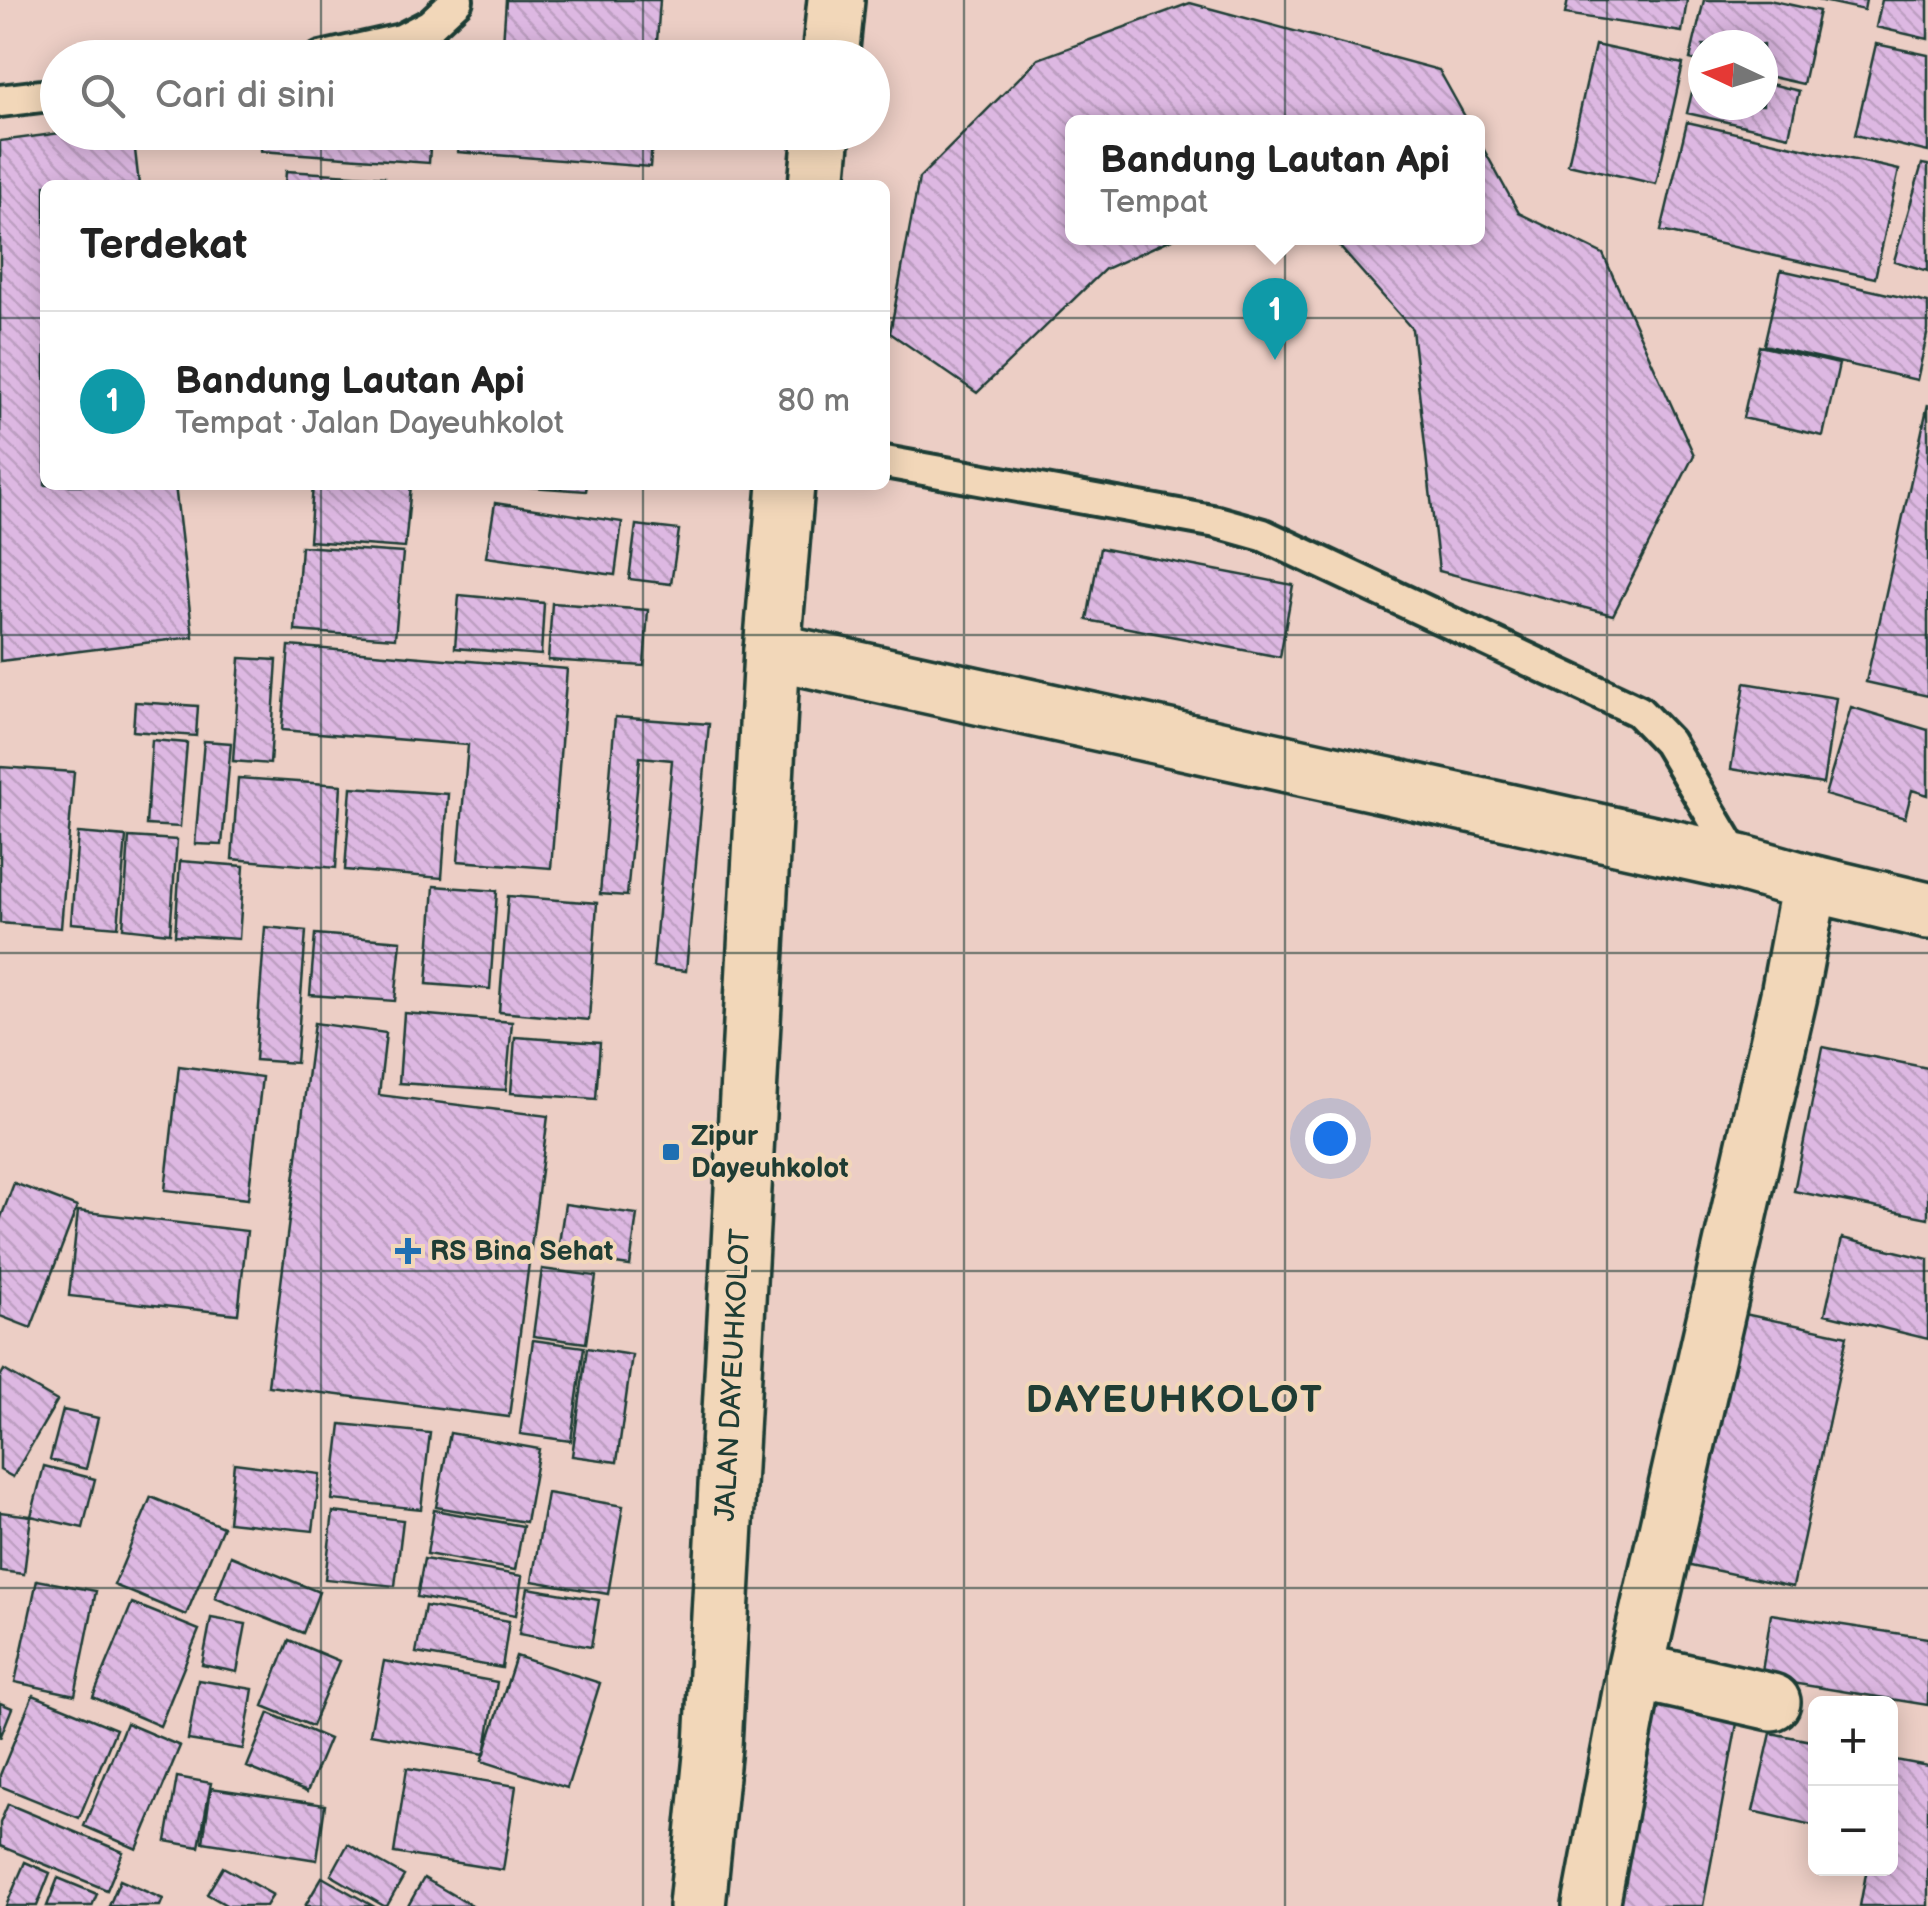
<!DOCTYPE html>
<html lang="id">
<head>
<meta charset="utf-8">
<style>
	:root { --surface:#fff; --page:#f2f2f2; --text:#222; --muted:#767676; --line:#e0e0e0; --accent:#b45309 }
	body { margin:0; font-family:"Balsamiq Sans",sans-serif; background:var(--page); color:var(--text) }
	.controls { position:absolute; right:30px; bottom:30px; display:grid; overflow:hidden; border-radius:15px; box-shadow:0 5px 25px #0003 }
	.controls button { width:90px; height:90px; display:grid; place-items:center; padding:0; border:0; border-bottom:2px solid var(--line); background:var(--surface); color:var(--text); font:50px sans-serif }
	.compass { position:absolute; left:1688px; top:30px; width:90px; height:90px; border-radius:50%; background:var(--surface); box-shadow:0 5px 25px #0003; rotate:274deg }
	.you { position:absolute; left:1330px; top:1138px; width:35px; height:35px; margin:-25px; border:8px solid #fff; border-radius:50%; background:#1a73e8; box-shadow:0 0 0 15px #1a73e833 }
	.badge { display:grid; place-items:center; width:65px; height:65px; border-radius:50%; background:var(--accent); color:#fff; font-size:32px; font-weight:700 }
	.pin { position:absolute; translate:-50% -82px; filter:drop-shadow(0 2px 5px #0008) }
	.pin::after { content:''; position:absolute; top:52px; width:35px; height:30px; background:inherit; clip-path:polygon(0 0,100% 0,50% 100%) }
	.popup { position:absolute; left:1065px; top:115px; width:420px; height:130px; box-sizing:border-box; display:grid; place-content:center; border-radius:15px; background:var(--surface); filter:drop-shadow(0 2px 8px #0005); font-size:32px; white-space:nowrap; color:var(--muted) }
	.popup b { font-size:38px; color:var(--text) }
	.popup::after { content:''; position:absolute; left:50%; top:100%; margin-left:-20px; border:20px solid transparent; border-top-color:var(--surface) }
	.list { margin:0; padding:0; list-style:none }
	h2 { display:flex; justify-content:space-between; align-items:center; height:130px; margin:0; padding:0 40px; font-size:42px }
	h2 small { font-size:32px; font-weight:400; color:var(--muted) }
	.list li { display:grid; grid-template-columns:65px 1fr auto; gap:30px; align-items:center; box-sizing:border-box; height:180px; padding:0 40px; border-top:2px solid var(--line) }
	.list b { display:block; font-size:38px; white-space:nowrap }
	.list p { margin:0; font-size:32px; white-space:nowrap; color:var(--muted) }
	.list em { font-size:32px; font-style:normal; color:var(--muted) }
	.icon { flex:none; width:55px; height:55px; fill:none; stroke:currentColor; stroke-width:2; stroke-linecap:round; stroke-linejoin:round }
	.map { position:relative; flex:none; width:1928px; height:1906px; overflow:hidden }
	.search { position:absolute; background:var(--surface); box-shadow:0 5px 25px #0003; left:40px; top:40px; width:850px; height:110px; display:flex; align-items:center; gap:25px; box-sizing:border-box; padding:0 35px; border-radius:55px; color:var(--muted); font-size:38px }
	.panel { position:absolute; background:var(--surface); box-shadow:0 5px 25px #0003; left:40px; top:180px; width:850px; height:310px; border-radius:15px }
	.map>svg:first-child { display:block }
</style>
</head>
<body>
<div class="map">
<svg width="1928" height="1906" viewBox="0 0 1928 1906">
	<defs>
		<pattern id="building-back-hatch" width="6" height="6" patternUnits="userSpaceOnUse" patternTransform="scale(2.5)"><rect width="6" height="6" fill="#ddb8e2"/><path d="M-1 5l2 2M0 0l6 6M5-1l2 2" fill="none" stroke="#bd9fc2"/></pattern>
	</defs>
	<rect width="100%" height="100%" fill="#eccec5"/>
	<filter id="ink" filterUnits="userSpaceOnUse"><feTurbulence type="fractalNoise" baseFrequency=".01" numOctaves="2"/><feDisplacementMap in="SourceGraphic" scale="20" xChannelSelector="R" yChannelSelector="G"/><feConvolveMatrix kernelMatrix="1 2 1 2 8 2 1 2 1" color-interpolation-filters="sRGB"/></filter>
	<g filter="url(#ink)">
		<path fill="url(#building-back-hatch)" stroke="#1f3d34" stroke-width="2.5" d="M506,0H660L656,56L503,44Z
			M1568,0H1687L1682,32L1565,14Z
			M1704,0H1769L1819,11L1803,84L1763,75V45H1703V62L1690,59Z
			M1818,0H1866L1864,10Z
			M1882,0H1928V39L1876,27Z
			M1190,3L1439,70L1468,122H1072V238H1174L1105,269L977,393L890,333L919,178L1038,59Z
			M1876,44L1928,55V152L1855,135Z
			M1595,45L1683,64L1656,184L1568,164Z
			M1698,67L1703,68V105H1763V82L1799,91L1789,136L1687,113Z
			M1687,122L1899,170L1875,278L1661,231Z
			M68,132H133L139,185H45V485H175L193,637L0,661V141Z
			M263,132H431L429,163L261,151Z
			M459,132H653L650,167L458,152Z
			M1478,139L1519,213L1603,254L1694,455L1613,615L1439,571L1412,329L1332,238H1478Z
			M1922,164L1928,165V271L1894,261Z
			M286,171L384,177L383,185H285Z
			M1781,270L1928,303V330L1917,380L1764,345Z
			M1759,346L1839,364L1823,436L1743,418Z
			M1928,404V696L1866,682Z
			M313,485H411L405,548L309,541Z
			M503,485H587L586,491Z
			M495,503L622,522L615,575L486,557Z
			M636,525L679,530L671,584L629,579Z
			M301,546L403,553L395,638L295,631Z
			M1100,548L1293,585L1280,657L1087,620Z
			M459,595L544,603L541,655L455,648Z
			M552,603L648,610L644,666L548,660Z
			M289,646L567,669L551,868L458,861L468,745L282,730Z
			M240,658L277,660L270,764L233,761Z
			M1745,683L1836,698L1823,784L1731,769Z
			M135,702L198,706L196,736L133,731Z
			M1851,707L1928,730V795L1912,790L1905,818L1825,795Z
			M615,717L709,724L686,971L653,967L672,760L640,757L627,896L600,894Z
			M152,740L187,743L180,827L146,825Z
			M204,741L231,743L222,845L195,844Z
			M0,767L74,772L61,928L0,923Z
			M238,778L341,785L336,868L232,859Z
			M351,787L448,794L442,878L345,870Z
			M78,833L126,837L118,927L71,923Z
			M129,837L177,840L170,933L123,928Z
			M180,861L244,866L239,939L175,935Z
			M434,886L497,891L490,989L427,984Z
			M508,896L597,903L589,1020L499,1012Z
			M265,927L306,931L296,1063L255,1060Z
			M315,934L401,941L395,1001L310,995Z
			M404,1013L512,1022L506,1090L399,1083Z
			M314,1023L386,1033L379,1095L548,1116L509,1417L268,1386Z
			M515,1037L600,1043L596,1099L511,1093Z
			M1823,1047L1928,1068V1218L1794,1191Z
			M179,1066L262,1077L248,1199L165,1190Z
			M14,1183L77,1207L31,1328L0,1316V1220Z
			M565,1204L637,1214L630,1266L557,1256Z
			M78,1211L247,1231L238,1314L69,1296Z
			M1842,1238L1928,1259V1339L1825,1314Z
			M542,1269L596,1276L586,1343L533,1336Z
			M1740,1313L1847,1336L1793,1587L1686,1564Z
			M533,1340L584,1347L571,1441L520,1434Z
			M587,1348L632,1355L617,1462L572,1456Z
			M4,1370L57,1401L13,1477L0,1470V1377Z
			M63,1410L98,1418L86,1469L50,1460Z
			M341,1424L430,1433L421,1509L332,1500Z
			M450,1433L539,1449L526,1522L436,1507Z
			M234,1463L320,1474L313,1531L228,1522Z
			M44,1466L95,1479L83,1528L31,1516Z
			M547,1493L623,1506L608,1594L532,1581Z
			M151,1497L223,1527L186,1615L114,1585Z
			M434,1510L523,1526L515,1570L427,1554Z
			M0,1512L31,1516L24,1574L0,1571Z
			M333,1512L403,1520L395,1586L325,1579Z
			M231,1556L319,1592L303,1633L215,1598Z
			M424,1559L522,1576L516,1615L417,1597Z
			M37,1580L96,1591L75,1695L15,1682Z
			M528,1588L599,1600L591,1647L519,1634Z
			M132,1603L199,1630L160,1726L93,1697Z
			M425,1606L509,1621L502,1668L416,1653Z
			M1771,1614L1928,1638V1705L1761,1678Z
			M211,1618L246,1624L237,1672L202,1665Z
			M289,1640L339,1661L312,1726L263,1706Z
			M516,1656L600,1683L567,1788L482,1761Z
			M384,1661L497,1682L485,1754L370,1734Z
			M198,1680L253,1689L243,1749L188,1740Z
			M33,1695L116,1729L79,1818L0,1786V1775Z
			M1645,1701L1738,1718L1703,1906H1606Z
			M0,1703L12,1708L0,1738Z
			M269,1713L329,1739L307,1792L247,1767Z
			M126,1723L180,1746L137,1849L84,1826Z
			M1771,1733L1816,1742V1826L1753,1811Z
			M1890,1759L1928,1766V1906H1860L1867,1868H1890Z
			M407,1768L516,1786L503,1870L394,1853Z
			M177,1777L211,1783L199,1847L166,1841Z
			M211,1788L325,1805L317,1860L203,1842Z
			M8,1804L123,1852L107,1890L0,1846V1823Z
			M348,1844L404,1876L387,1906H384L331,1875Z
			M25,1862L50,1873L37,1906H6Z
			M223,1867L273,1895L266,1906H228L207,1894Z
			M322,1877L373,1906H305Z
			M58,1878L97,1894L92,1906H47Z
			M424,1878L472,1906H408Z
			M120,1880L163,1899L160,1906H109Z"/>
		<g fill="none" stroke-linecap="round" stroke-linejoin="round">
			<g stroke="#1f3d34" stroke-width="38">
				<path id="service" d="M321,58L401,40L430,25L457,0
					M0,101L58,94
					M885,462L1217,522L1263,535L1638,711L1668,742L1740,863"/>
			</g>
			<g stroke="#1f3d34" stroke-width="62">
				<path id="minor" d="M772,651L1740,863L1810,883L1928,911
					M1635,1671L1772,1702
					M1591,1906L1635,1671L1789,995L1810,883"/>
			</g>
			<g stroke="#1f3d34" stroke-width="62">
				<path id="primary" d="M830,58L836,0
					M817,185L822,132
					M697,1906L713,1746L772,651L786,485"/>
			</g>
			<use href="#service" stroke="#f2d7b9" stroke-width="30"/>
			<use href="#minor" stroke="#f2d7b9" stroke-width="55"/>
			<use href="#primary" stroke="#f2d7b9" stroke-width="55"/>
		</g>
	</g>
	<path fill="none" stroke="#1f3d34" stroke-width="2.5" stroke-opacity="0.55" d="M321,0V58M643,0V58M964,0V1906M1285,0V1906M1607,0V1906M321,132V185M643,132V185M0,318H45M885,318H1928M321,485V1906M643,485V1906M0,635H1928M0,953H1928M0,1271H1928M0,1588H1928"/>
	<g fill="#1f6fb2" stroke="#f2d7b9" stroke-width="4">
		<rect x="661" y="1142" width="20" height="20" rx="5"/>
		<path d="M403 1236h10v10h10v10h-10v10h-10v-10h-10v-10h10z"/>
	</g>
	<g text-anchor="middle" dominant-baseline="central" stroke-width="8" stroke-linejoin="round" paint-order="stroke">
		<g font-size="28" font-weight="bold" fill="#1f3d34" stroke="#f2d7b9" text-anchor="start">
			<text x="691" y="1136">Zipur<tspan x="691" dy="32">Dayeuhkolot</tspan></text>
			<text x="430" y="1251">RS Bina Sehat</text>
		</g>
		<g font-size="28" fill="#1f3d34" stroke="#f2d7b9">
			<text transform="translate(733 1375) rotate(-87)">JALAN DAYEUHKOLOT</text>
		</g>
		<g font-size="38" font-weight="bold" letter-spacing="2.5" fill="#1f3d34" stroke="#f2d7b9">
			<text x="1175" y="1400">DAYEUHKOLOT</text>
		</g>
	</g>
</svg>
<div class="controls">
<button>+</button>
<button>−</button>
</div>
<svg class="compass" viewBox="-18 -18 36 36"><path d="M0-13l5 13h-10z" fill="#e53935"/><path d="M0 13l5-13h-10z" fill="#767676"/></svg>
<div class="you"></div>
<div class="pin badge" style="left:1275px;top:360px;background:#0f9aa8">1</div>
<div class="popup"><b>Bandung Lautan Api</b>Tempat</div>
<div class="search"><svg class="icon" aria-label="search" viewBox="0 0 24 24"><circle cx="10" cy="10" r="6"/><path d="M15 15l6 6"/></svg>Cari di sini</div>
<section class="panel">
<h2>Terdekat<small></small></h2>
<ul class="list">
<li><span class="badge" style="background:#0f9aa8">1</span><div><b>Bandung Lautan Api</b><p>Tempat · Jalan Dayeuhkolot</p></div><em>80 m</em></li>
</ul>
</section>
</div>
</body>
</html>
